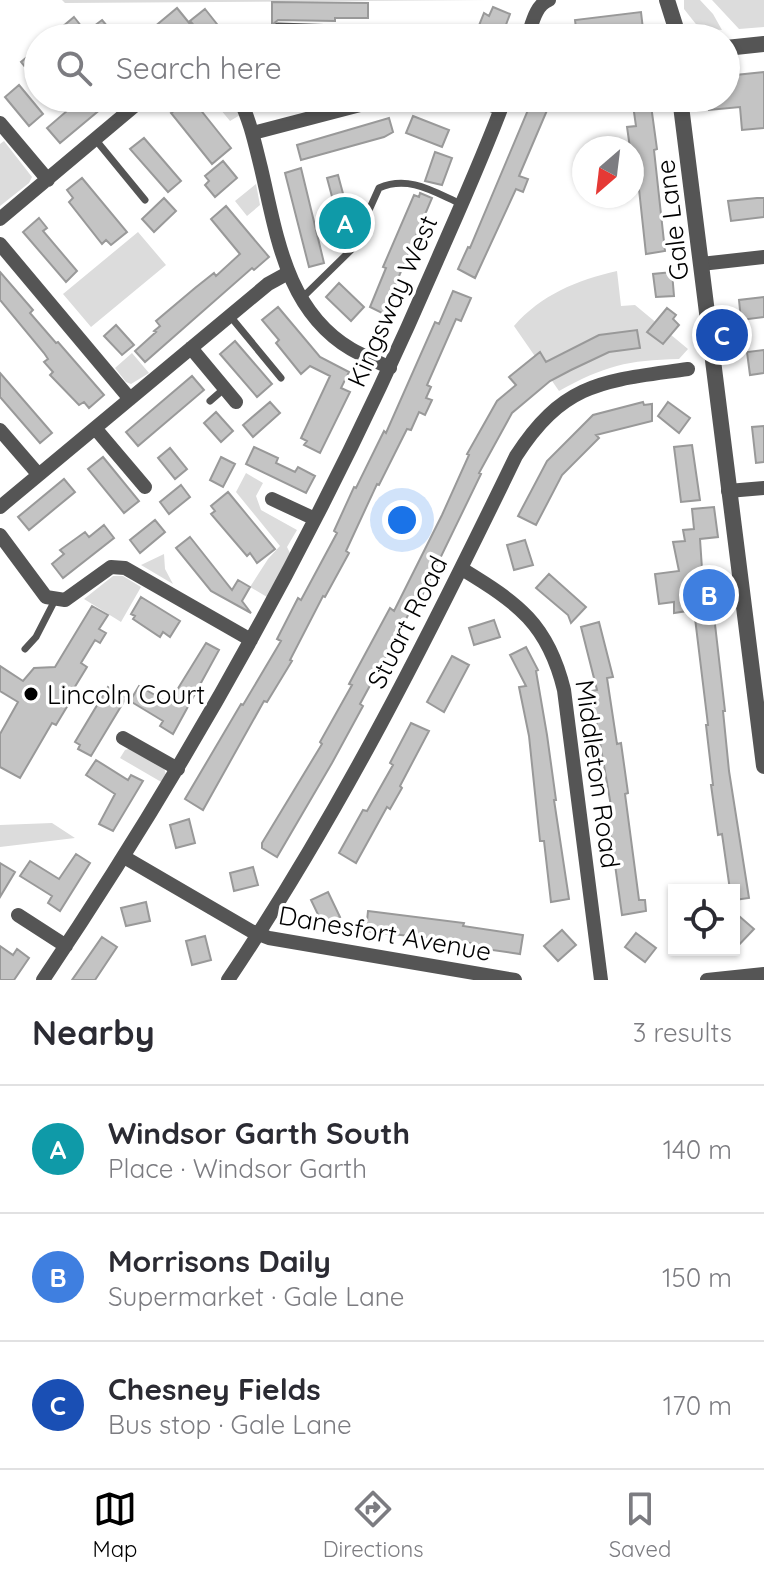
<!DOCTYPE html>
<html lang="en">
<head>
<meta charset="utf-8">
<style>
	:root { --surface:#fff; --page:#f7f7f7; --text:#2b2b33; --muted:#7c7c81; --line:#e1e1e2; --accent:#000 }
	body { margin:0; font-family:Quicksand,sans-serif; background:var(--page); color:var(--text) }
	.controls { position:absolute; right:24px; bottom:24px; display:grid; overflow:hidden; border-radius:0px; box-shadow:0 2px 6px #0004 }
	.controls button { width:72px; height:72px; display:grid; place-items:center; padding:0; border:0; border-bottom:2px solid var(--line); background:var(--surface); color:var(--text); font:40px sans-serif }
	.compass { position:absolute; left:572px; top:136px; width:72px; height:72px; border-radius:50%; background:var(--surface); box-shadow:0 2px 6px #0004; rotate:208deg }
	.you { position:absolute; left:402px; top:520px; width:28px; height:28px; margin:-20px; border:6px solid #fff; border-radius:50%; background:#1a73e8; box-shadow:0 0 0 12px #1a73e833 }
	.badge { display:grid; place-items:center; width:52px; height:52px; border-radius:50%; background:var(--accent); color:#fff; font-size:26px; font-weight:700 }
	.pin { position:absolute; translate:-50% -50%; border:4px solid #fff; box-shadow:0 2px 8px #0006 }
	.list { margin:0; padding:0; list-style:none }
	h2 { display:flex; justify-content:space-between; align-items:center; height:104px; margin:0; padding:0 32px; font-size:34px }
	h2 small { font-size:26px; font-weight:400; color:var(--muted) }
	.list li { display:grid; grid-template-columns:52px 1fr auto; gap:24px; align-items:center; box-sizing:border-box; height:128px; padding:0 32px; border-top:2px solid var(--line) }
	.list b { display:block; font-size:30px; white-space:nowrap }
	.list p { margin:0; font-size:26px; white-space:nowrap; color:var(--muted) }
	.list em { font-size:26px; font-style:normal; color:var(--muted) }
	.icon { flex:none; width:44px; height:44px; fill:none; stroke:currentColor; stroke-width:2; stroke-linecap:round; stroke-linejoin:round }
	.map { position:relative; flex:none; width:764px; height:980px; overflow:hidden }
	.search { position:absolute; background:var(--surface); box-shadow:0 2px 6px #0004; left:24px; right:24px; top:24px; height:88px; display:flex; align-items:center; gap:20px; box-sizing:border-box; padding:0 28px; border-radius:44px; color:var(--muted); font-size:30px }
	.sheet { height:488px; background:var(--surface) }
	nav { display:flex; justify-content:space-around; align-items:center; box-sizing:border-box; height:112px; border-top:2px solid var(--line); background:var(--surface); font-size:22px; color:var(--muted) }
	nav a { display:grid; justify-items:center; gap:4px }
	nav .on { color:var(--accent) }
	.map>svg:first-child { display:block }
</style>
</head>
<body>
<div class="map">
<svg width="764" height="980" viewBox="0 0 764 980">
	<rect width="100%" height="100%" fill="#fff"/>
	<path fill="#dcdcdc" d="M62,0H488L65,3Z
		M684,0H700L713,14L722,30L699,28L684,9Z
		M712,0H764V27L739,29Z
		M211,98H230L240,115L230,121Z
		M4,141L32,177L29,183L0,206V144Z
		M256,184L260,205L247,216L235,201Z
		M138,232L166,265L91,327L63,294Z
		M617,271L621,306L635,305L688,349L679,359C628,360 604,366 559,391L514,326C541,295 577,280 617,271Z
		M132,353L149,373L131,384L126,382L115,368Z
		M246,473L263,483L256,496L261,510L297,530L287,547L290,553L267,597L250,587L268,559L280,546L236,492Z
		M164,554L165,569L173,584L141,565Z
		M113,576H123L141,587L121,622L84,599Z
		M132,748L164,768L166,775L163,783L120,758L125,750Z
		M52,823L75,838L0,847V825Z"/>
	<path fill="#c4c4c4" stroke="#999" stroke-width="2" d="M272,2L368,3V18H335V21L278,20L272,25Z
		M493,7L510,14L501,38H474L484,13L489,16Z
		M177,8L190,24L174,38H141Z
		M205,9L228,38H205L190,21Z
		M641,12L644,38H627L626,30L577,36L575,20Z
		M74,17L86,32L79,38H49Z
		M102,20L117,38H92L86,32Z
		M272,27L278,32L334,34V38H272Z
		M38,48V83L21,62Z
		M764,72V128L742,130L740,107L709,110L708,98H726V76Z
		M19,85L43,114L29,126L5,97Z
		M82,98H114L60,143L47,128Z
		M183,98H191L231,148L212,164L171,113L177,109L174,105Z
		M533,98L551,101L519,176L528,179L523,192L516,189L475,278L458,269L468,247L470,248Z
		M632,98H650L657,149L654,150L665,251L646,254L635,152H632L630,148L627,127L636,126Z
		M413,116L449,130L442,147L406,133Z
		M389,118L393,132L384,137L301,160L297,145Z
		M144,138L181,181L168,192L130,149Z
		M435,152L452,158L442,185L425,181Z
		M223,161L237,178L215,197L205,185L209,181L205,176Z
		M301,168L324,263L309,267L285,173Z
		M338,175L352,227L341,230L327,178Z
		M82,178L127,232L111,245L106,240L102,244L69,202L73,198L67,190Z
		M420,193L432,198L394,288L397,289L386,315L370,307L386,268L383,267L414,195L419,197Z
		M164,198L176,211L154,232L142,219Z
		M757,198H764V217L731,221L728,201Z
		M226,206L269,257L254,270L252,268L145,362L135,351L156,332L154,331L160,326L156,321L195,288L214,273L216,276L240,254L211,219Z
		M39,218L47,228L43,231L77,271L66,282L23,232Z
		M0,272L33,310L30,313L56,343L58,342L104,395L89,408L84,402L79,405L50,375L53,372L44,362L48,359L44,353L0,300Z
		M672,272L674,296L656,297L653,274Z
		M339,283L364,307L351,321L326,297Z
		M453,291L471,298L461,321L456,319L427,385L431,387L426,398L432,400L425,415L419,412L411,430L407,429L379,485L377,484L346,551L349,553L325,597L323,596L290,660L292,661L267,702L264,701L203,810L185,799L241,704L243,705L281,641L277,639L298,598L301,600L337,533L334,531L354,487L356,488L384,431L386,433L435,322L439,324Z
		M764,297V317L741,320L739,300Z
		M278,307L320,357L349,372L341,388L350,392L320,453L304,445L307,441L301,438L330,376L310,366L301,374L276,343L279,340L262,320Z
		M667,308L676,315L673,319L679,325L663,344L647,332Z
		M116,325L134,345L122,355L104,336Z
		M637,330L640,348L609,352L571,370L550,381L512,413L479,473L481,474L416,608L413,606L360,704L363,706L332,763L277,857L262,848V843L322,744L320,742L352,685L349,684L390,608L394,611L442,515L469,455L467,454L497,401L516,385L509,377L540,352L546,362L599,335Z
		M235,341L272,384L257,397L220,354Z
		M764,350V373L750,375L747,352Z
		M0,373L52,433L40,443L0,397Z
		M192,376L204,390L138,446L126,432Z
		M270,402L280,413L253,437L243,425Z
		M643,402L644,405L652,404V421L596,435L599,438L562,475L536,525L518,516L547,461L593,415Z
		M668,402L690,418L679,433L658,416Z
		M216,412L233,431L221,442L204,423Z
		M764,426V462L756,463L752,427Z
		M692,445L700,500L681,502L674,447Z
		M254,447L278,458L276,463L295,472L298,467L315,476L306,493L246,464Z
		M170,448L187,469L175,479L158,458Z
		M103,457L139,501L124,513L88,469Z
		M221,457L235,464L223,487L210,480Z
		M64,479L75,492L29,530L18,517Z
		M181,485L190,497L169,514L160,502Z
		M228,492L275,549L257,563L250,553L247,556L211,514L215,511L211,506Z
		M714,507L718,537L700,539L703,584L722,581L724,606L713,607L725,711H723L729,771L749,898L734,900V890H730L722,834L718,835L711,785H713L706,725H708L694,610L674,613V602L659,604L655,574L679,571L673,542L685,541L683,530L694,529L692,509Z
		M155,520L165,532L140,553L130,540Z
		M104,525L114,538L63,578L52,564L64,554L60,550L85,532L89,537Z
		M190,537L232,590L238,580L250,587L242,601L251,613L211,591L176,548Z
		M525,540L533,565L514,570L507,545Z
		M549,574L586,607L571,623L568,615L536,588Z
		M141,597L180,621L170,637L163,632L160,637L133,619L135,616L131,614Z
		M92,606L108,615L99,629L106,633L100,643L95,640L81,663L87,667L65,703L68,705L56,725L52,723L20,778L0,767V734L18,702L0,691V666L23,681L34,668L55,667Z
		M494,620L500,637L474,645L469,628Z
		M599,622L613,677L607,678L617,744L621,743L628,793L625,794L639,900H645L646,911L622,915L607,807L611,806L591,691L597,690L581,627Z
		M206,643L219,650L173,734L160,726L163,721L130,701L139,686L169,703Z
		M526,647L538,670L536,671L547,735L556,800H554L569,899L551,902L544,841H540L529,736L519,687L526,686L510,655Z
		M452,656L469,665L444,712L427,702Z
		M108,687L126,698L91,756L78,749L80,745L75,742Z
		M411,723L429,731L400,786L402,788L390,809L387,807L356,863L339,853L363,810L367,811L393,765L390,763Z
		M96,760L128,780L131,775L143,781L113,831L99,824L115,794L86,775Z
		M189,819L195,843L176,848L170,825Z
		M76,854L90,863L60,911L48,903L52,896L20,876L30,861L59,879Z
		M0,863L15,872L0,897Z
		M253,867L258,885L234,891L230,873Z
		M328,892L340,917L323,925L311,900Z
		M146,902L150,921L126,926L121,908Z
		M368,911L464,923L463,926L523,935L520,954L471,947L472,943L366,931Z
		M739,916L754,929L734,950V921Z
		M562,930L576,945L558,961L544,946Z
		M636,933L656,948L645,962L625,947Z
		M205,936L211,960L192,965L186,941Z
		M102,937L117,947L95,980H72Z
		M0,946L13,955L17,949L29,958L14,980H0Z"/>
	<g fill="none" stroke-linecap="round" stroke-linejoin="round">
		<path stroke="#555" stroke-width="7" d="M278,26L339,28L345,33L346,38
			M95,139L145,200
			M302,298L351,250L379,188C409,175 434,192 461,204
			M230,316L281,378
			M210,401L225,388
			M25,649L36,637L55,600"/>
		<path stroke="#555" stroke-width="14" d="M527,38C532,25 535,5 549,0
			M239,98C250,120 255,144 261,168C277,236 286,310 351,349C363,356 377,361 390,368
			M473,98L501,109
			M0,123L48,180
			M253,133L387,98
			M0,219L144,98
			M0,244L130,399
			M701,264L764,257
			M191,348L236,402
			M95,428L145,487
			M0,430L38,474
			M728,491L764,488
			M272,499L315,519
			M0,507L268,284L288,273
			M0,535L46,597L65,600L111,567L125,568L251,640
			M462,569C518,603 548,624 564,690L601,980
			M123,738L178,769
			M124,857L251,931L269,938L515,980
			M18,915L66,946
			M43,980C195,754 327,515 435,265C459,210 484,155 505,98
			M228,980C339,815 429,636 516,456C565,380 606,381 688,369
			M707,980L764,974"/>
		<path stroke="#555" stroke-width="16" d="M667,0L679,38
			M726,48L764,44
			M680,98L764,766"/>
	</g>
	<circle fill="#000" stroke="#fff" stroke-width="3" cx="31" cy="694" r="8"/>
	<g text-anchor="middle" dominant-baseline="central" stroke-width="7" stroke-linejoin="round" paint-order="stroke">
		<g font-size="26" fill="#000" stroke="#fff">
			<text transform="translate(672 220) rotate(-97)">Gale Lane</text>
			<text transform="translate(392 301) rotate(-66)">Kingsway West</text>
			<text transform="translate(407 622) rotate(-63)">Stuart Road</text>
			<text transform="translate(598 774) rotate(82)">Middleton Road</text>
			<text transform="translate(385 933) rotate(10)">Danesfort Avenue</text>
		</g>
		<g font-size="26" fill="#000" stroke="#fff" text-anchor="start">
			<text x="47" y="694">Lincoln Court</text>
		</g>
	</g>
</svg>
<div class="controls">
<button><svg class="icon" aria-label="locate" viewBox="0 0 24 24"><circle cx="12" cy="12" r="6"/><path d="M12 2v4M12 18v4M2 12h4M18 12h4"/></svg></button>
</div>
<svg class="compass" viewBox="-18 -18 36 36"><path d="M0-13l5 13h-10z" fill="#e53935"/><path d="M0 13l5-13h-10z" fill="#7c7c81"/></svg>
<div class="you"></div>
<div class="pin badge" style="left:345px;top:223px;background:#0f9aa8">A</div>
<div class="pin badge" style="left:709px;top:595px;background:#3f7fe0">B</div>
<div class="pin badge" style="left:722px;top:335px;background:#1a4fb4">C</div>
<div class="search"><svg class="icon" aria-label="search" viewBox="0 0 24 24"><circle cx="10" cy="10" r="6"/><path d="M15 15l6 6"/></svg>Search here</div>
</div>
<section class="sheet">
<h2>Nearby<small>3 results</small></h2>
<ul class="list">
<li><span class="badge" style="background:#0f9aa8">A</span><div><b>Windsor Garth South</b><p>Place · Windsor Garth</p></div><em>140 m</em></li>
<li><span class="badge" style="background:#3f7fe0">B</span><div><b>Morrisons Daily</b><p>Supermarket · Gale Lane</p></div><em>150 m</em></li>
<li><span class="badge" style="background:#1a4fb4">C</span><div><b>Chesney Fields</b><p>Bus stop · Gale Lane</p></div><em>170 m</em></li>
</ul>
</section>
<nav>
<a class="on"><svg class="icon" aria-label="map" viewBox="0 0 24 24"><path d="M3 6l6-2 6 2 6-2v14l-6 2-6-2-6 2zM9 4v14M15 6v14"/></svg>Map</a>
<a><svg class="icon" aria-label="directions" viewBox="0 0 24 24"><path d="M12 3l9 9-9 9-9-9zM9 14v-3h6M13 9l2 2-2 2"/></svg>Directions</a>
<a><svg class="icon" aria-label="saved" viewBox="0 0 24 24"><path d="M7 4h10v16l-5-4-5 4z"/></svg>Saved</a>
</nav>
</body>
</html>
